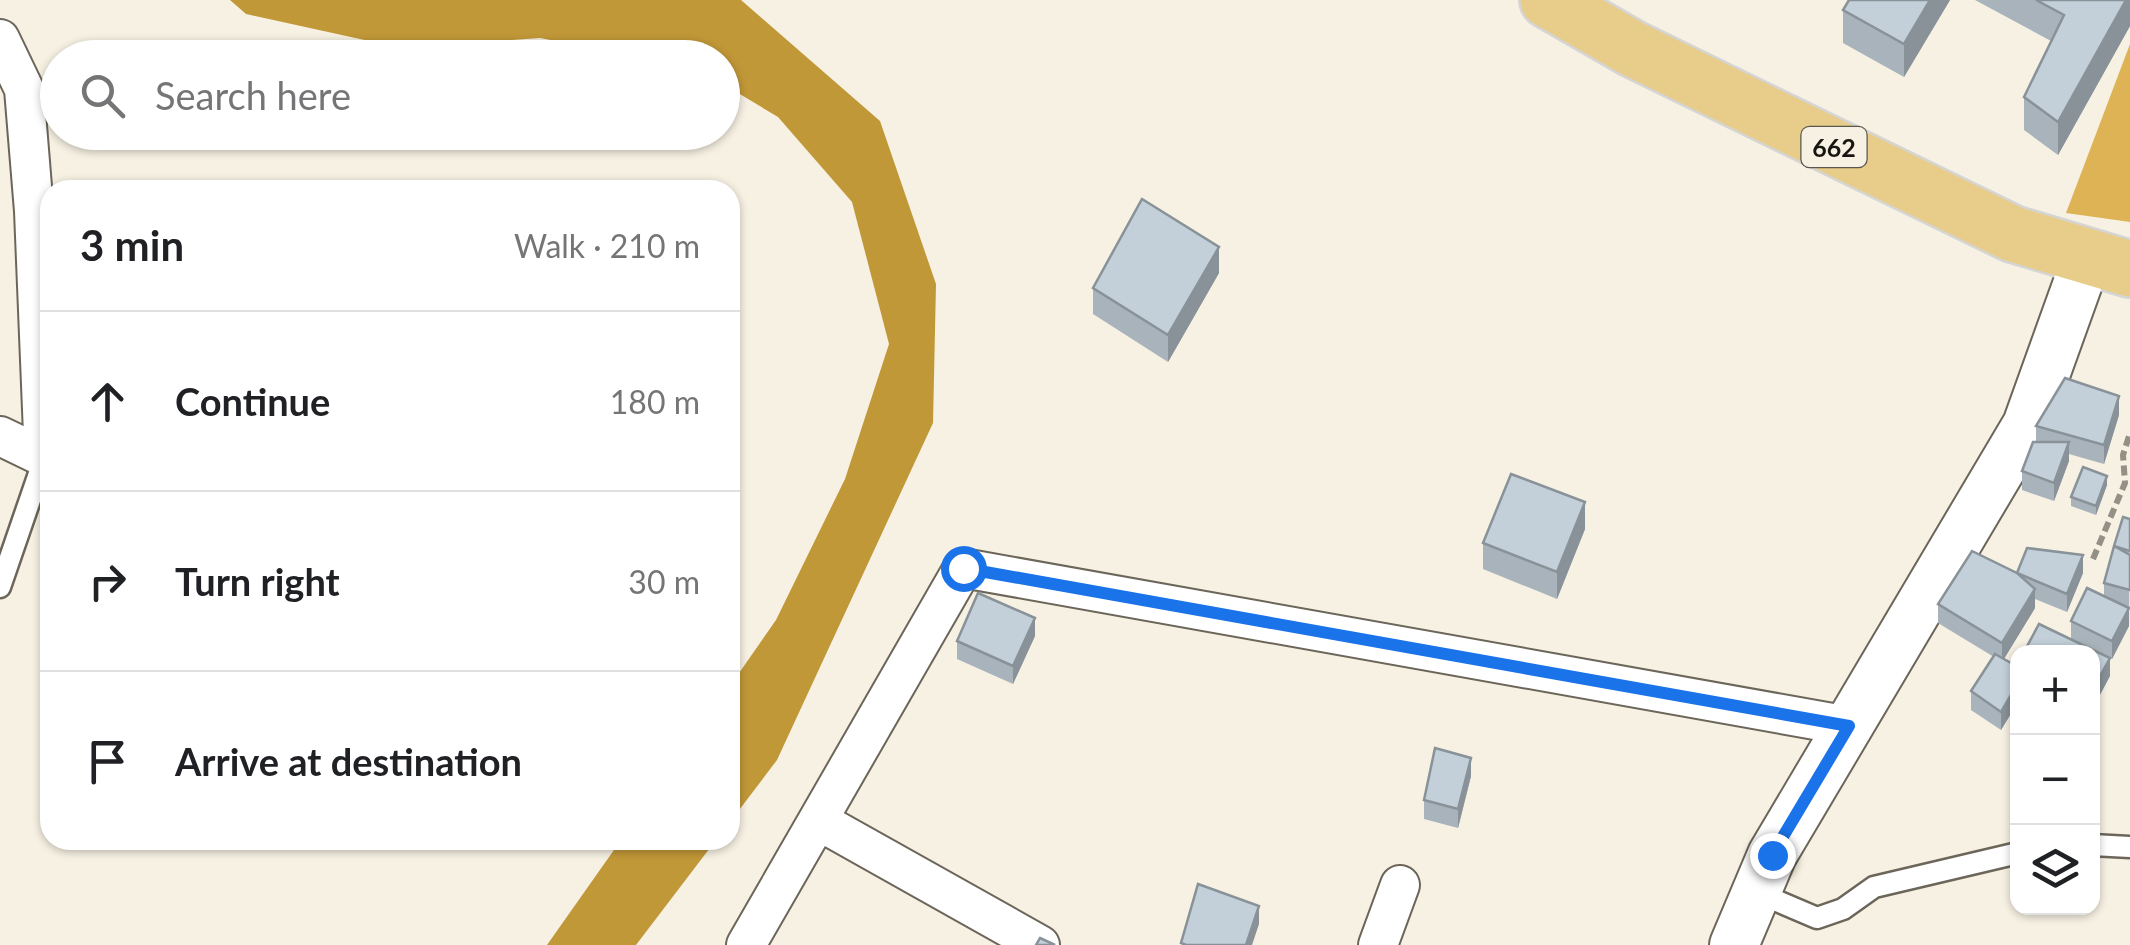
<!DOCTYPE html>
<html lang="en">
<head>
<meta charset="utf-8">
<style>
	:root { --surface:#fff; --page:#f6f6f6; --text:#202124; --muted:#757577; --line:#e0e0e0 }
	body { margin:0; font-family:Lato,sans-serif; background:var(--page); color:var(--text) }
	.controls { position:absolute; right:30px; bottom:30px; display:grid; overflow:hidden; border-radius:20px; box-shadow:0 2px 8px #0004 }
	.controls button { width:90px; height:90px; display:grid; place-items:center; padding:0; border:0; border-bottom:2px solid var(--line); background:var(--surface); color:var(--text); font:50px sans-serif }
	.stop { position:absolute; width:30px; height:30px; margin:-22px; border:8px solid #1a73e8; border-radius:50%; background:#fff }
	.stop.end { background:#1a73e8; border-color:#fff; box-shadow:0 2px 10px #0008 }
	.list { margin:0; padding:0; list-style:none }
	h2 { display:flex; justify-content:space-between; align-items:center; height:130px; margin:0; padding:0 40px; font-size:42px }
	h2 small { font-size:32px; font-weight:400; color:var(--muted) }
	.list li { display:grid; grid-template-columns:65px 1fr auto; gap:30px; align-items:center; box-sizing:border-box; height:180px; padding:0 40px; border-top:2px solid var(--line) }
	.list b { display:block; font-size:38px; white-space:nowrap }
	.list em { font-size:32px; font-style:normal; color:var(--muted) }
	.icon { flex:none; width:55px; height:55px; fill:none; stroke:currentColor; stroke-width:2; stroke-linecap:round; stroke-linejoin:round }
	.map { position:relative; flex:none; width:2130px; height:945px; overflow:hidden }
	.search { position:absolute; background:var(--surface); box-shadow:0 2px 8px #0004; left:40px; top:40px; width:700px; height:110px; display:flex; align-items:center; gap:25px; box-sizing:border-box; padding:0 35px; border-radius:55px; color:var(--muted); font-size:38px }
	.panel { position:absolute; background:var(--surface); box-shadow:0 2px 8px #0004; left:40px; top:180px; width:700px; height:670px; border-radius:30px }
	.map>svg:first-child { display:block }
</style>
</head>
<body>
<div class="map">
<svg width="2130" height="945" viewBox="0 0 2130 945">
	<rect width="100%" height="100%" fill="#f7f1e3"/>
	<path fill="#ddb355" d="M2130,44V222L2066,213Z"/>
	<path fill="#c19838" d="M230,0H741L880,121L936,284L933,423L777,760L730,822V686L776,620L845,479L889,344L852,202L778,117L723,84L722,58L639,57L540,38L401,48L246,14Z
		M621,840H716L636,945H547Z"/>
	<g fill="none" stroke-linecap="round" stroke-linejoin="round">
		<g stroke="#6c665a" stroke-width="25">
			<path id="service" d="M0,587L44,459
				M2092,845L2130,847
				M1756,892L1817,918L1843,909L1874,887L2018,853"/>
		</g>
		<g stroke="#6c665a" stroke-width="42">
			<path id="minor" d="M0,39L24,89L34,211L44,459
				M0,436L50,460
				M819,821L1040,945
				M746,945L963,568L1849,726
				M1378,945L1400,885"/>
		</g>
		<g stroke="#6c665a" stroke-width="52">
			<path id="tertiary" d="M1734,945L1772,855L2027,425L2088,255"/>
		</g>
		<g stroke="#d5d5d4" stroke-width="60">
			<path id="primary" d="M1548,0L1633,49L2013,234L2130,269"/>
		</g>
		<path stroke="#949086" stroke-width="6" stroke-dasharray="10 5" stroke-linecap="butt" d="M2093,559L2125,483L2123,455L2130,433"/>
		<use href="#service" stroke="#fff" stroke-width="20"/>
		<use href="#minor" stroke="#fff" stroke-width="38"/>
		<use href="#tertiary" stroke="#fff" stroke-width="48"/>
		<use href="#primary" stroke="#e8cc89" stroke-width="55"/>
	</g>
	<path fill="#a8b3bb" d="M1849,0H1950L1904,77L1843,43V10Z
		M1975,0H2130V26L2058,155L2024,130V97L2051,41Z
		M1219,273L1168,362L1093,314V288Z
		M2119,415L2104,464L2069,454V461L2054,501L2022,490V471L2036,442V426Z
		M2107,485L2096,515L2071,506V497Z
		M2130,519L2129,626L2112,659L2110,658V676L2094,706L2092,705V652H2025V650L2071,639V621L2104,595V583Z
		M1585,529L1557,599L1483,569V543Z
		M2017,573H2083L2067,612L2035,599V608L2004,659L2018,667V702L2001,730L1971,710V691L1994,657L1938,623V604Z
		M1035,636L1013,684L957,659V641Z
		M1471,776L1458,828L1424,819V800Z"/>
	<path fill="#889298" d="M1930,0H1950L1904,77V44Z
		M2126,0H2130V26L2058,155V122Z
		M1219,247V273L1168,362V335Z
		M2119,396V415L2104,464V445Z
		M2069,442V461L2054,501V483Z
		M2107,476V485L2096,515V506Z
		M1585,502V529L1557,599V572Z
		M2083,555V573L2067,612V594Z
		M2035,589V608L2002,662V643Z
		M2129,608V626L2112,659V641Z
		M1035,618V636L1013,684V666Z
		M2110,658V676L2094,706V687Z
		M2018,683V702L2001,730V712Z
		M1471,758V776L1458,828V809Z
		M1259,906V924L1252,945H1246Z"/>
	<path fill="#c3d0d9" stroke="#889298" stroke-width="2.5" d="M1849,0H1930L1904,44L1843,10Z
		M2036,0H2126L2058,122L2024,97L2064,15Z
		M1142,199L1219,247L1168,335L1093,288Z
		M2065,378L2119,396L2104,445L2036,426Z
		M2033,442H2069L2054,483L2022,471Z
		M2083,467L2107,476L2096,506L2071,497Z
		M1511,474L1585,502L1557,572L1483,543Z
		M2123,517L2130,519V551L2114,546L2130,555V590L2104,583L2114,546Z
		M2027,548L2083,555L2067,594L2017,573L2035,589L2002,643L1938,604L1972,551L2017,573Z
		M2087,588L2129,608L2112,641L2071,621Z
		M978,593L1035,618L1013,666L957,641Z
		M2039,624L2110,658L2094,687L2092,686V652H2029L2025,650Z
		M1995,654L2018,667V683L2001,712L1971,691Z
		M1435,748L1471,758L1458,809L1424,800Z
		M1198,884L1259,906L1246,945H1186L1181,943Z
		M1040,938L1055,945H1036Z"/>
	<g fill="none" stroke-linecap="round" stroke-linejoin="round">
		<path stroke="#1a73e8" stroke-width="12" d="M963,568L1849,726L1772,855"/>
	</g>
	<g text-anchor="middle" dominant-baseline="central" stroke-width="8" stroke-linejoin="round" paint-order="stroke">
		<rect fill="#f7f1e3" stroke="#5a574f" stroke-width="2.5" x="1801.5" y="127" width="65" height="40" rx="8"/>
		<g font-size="25" font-weight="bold" fill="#171510">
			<text x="1834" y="147">662</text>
		</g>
	</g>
</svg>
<div class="controls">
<button>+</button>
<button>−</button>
<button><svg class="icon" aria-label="layers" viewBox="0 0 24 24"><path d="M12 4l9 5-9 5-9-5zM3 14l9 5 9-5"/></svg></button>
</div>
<div class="stop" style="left:963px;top:568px"></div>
<div class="stop end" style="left:1772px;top:855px"></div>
<div class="search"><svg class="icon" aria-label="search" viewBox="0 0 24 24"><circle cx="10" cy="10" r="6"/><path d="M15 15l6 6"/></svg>Search here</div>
<section class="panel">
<h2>3 min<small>Walk · 210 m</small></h2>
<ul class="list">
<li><svg class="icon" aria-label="ahead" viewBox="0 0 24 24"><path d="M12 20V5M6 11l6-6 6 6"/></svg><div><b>Continue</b></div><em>180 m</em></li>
<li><svg class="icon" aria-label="right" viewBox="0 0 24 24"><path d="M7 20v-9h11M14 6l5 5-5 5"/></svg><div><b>Turn right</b></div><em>30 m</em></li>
<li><svg class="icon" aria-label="arrive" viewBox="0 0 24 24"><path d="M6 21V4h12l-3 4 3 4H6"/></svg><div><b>Arrive at destination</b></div></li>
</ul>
</section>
</div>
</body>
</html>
